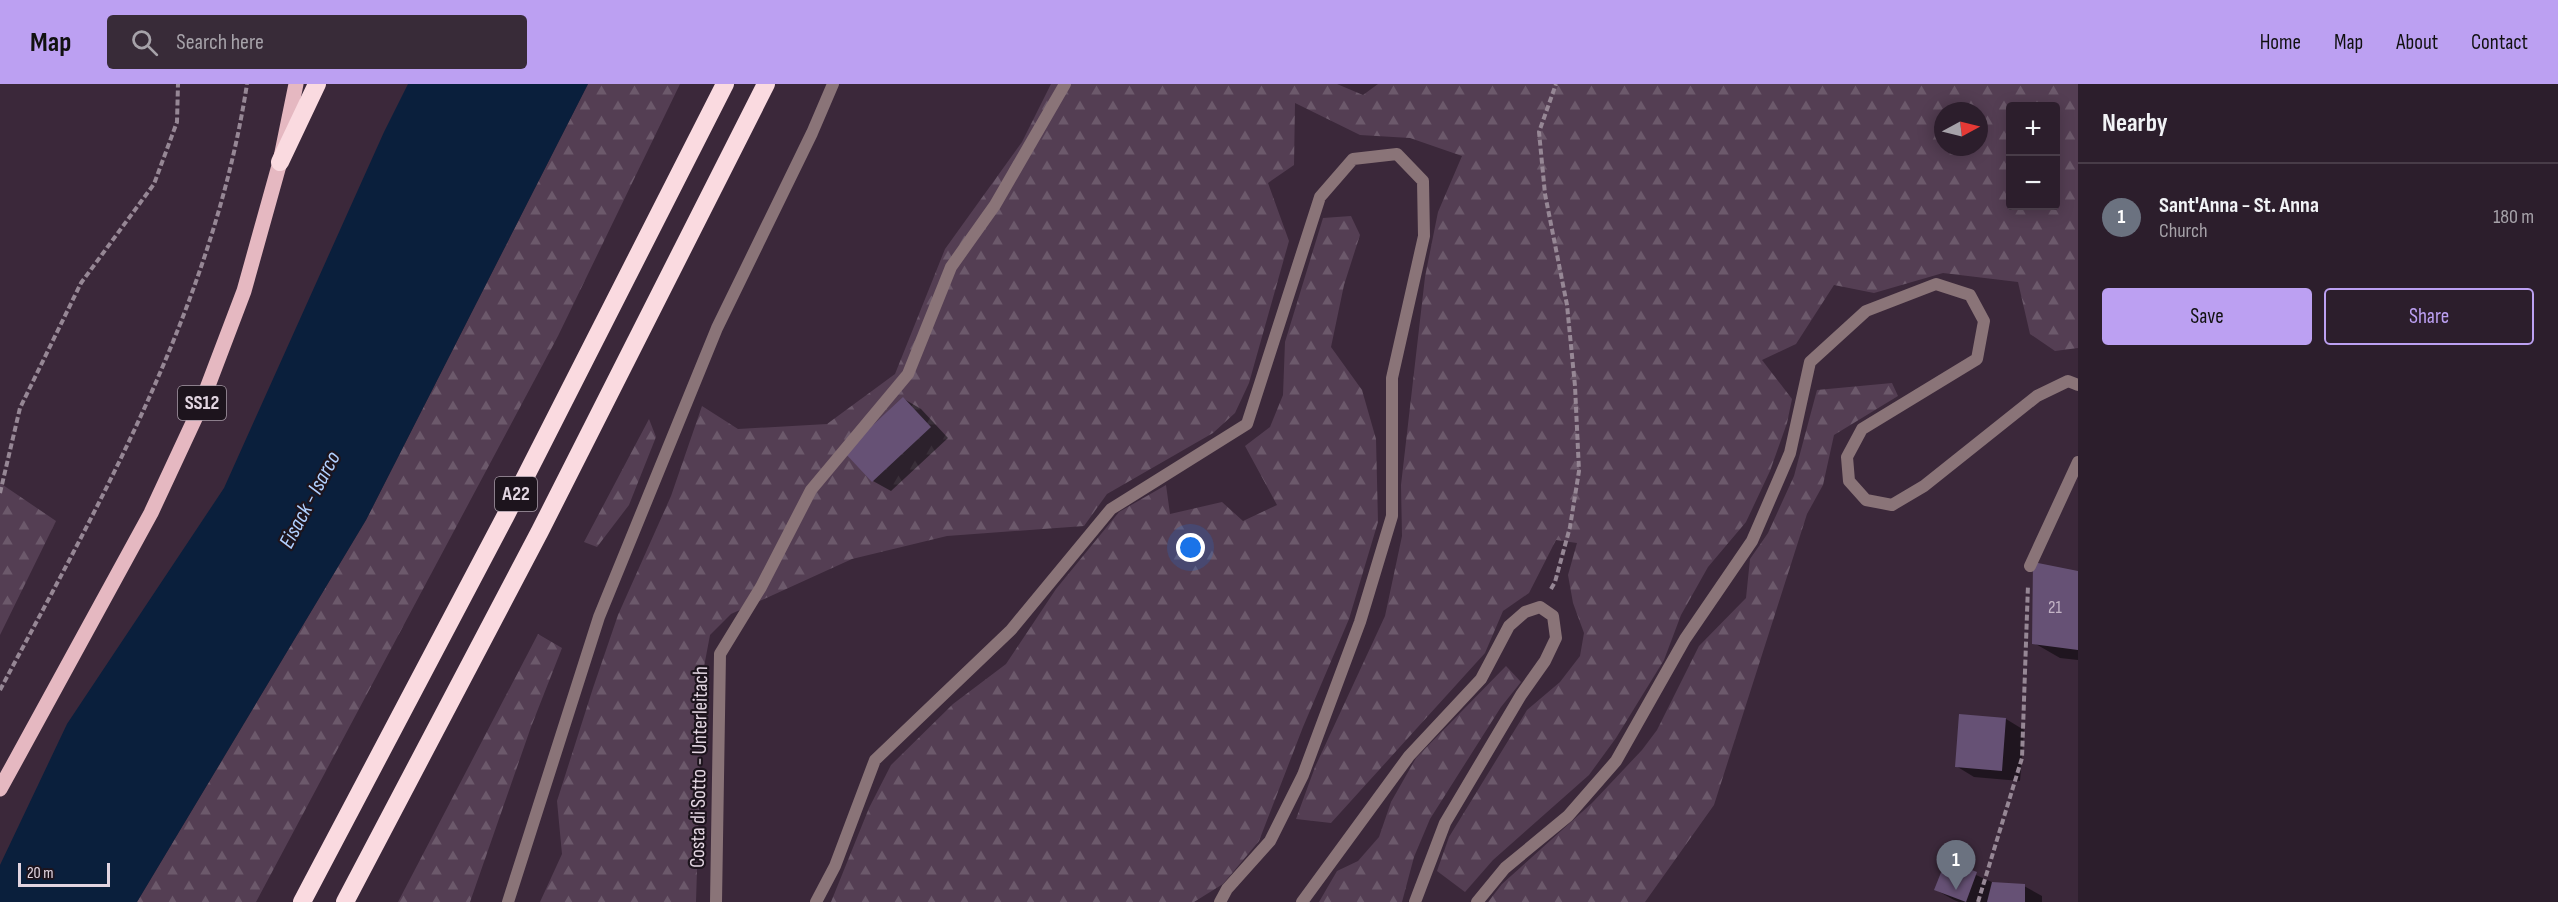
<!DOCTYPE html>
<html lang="en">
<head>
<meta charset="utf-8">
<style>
	:root { --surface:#2c1e2c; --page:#382b38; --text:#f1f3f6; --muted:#a6a2a9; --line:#483c48; --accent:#bca0f2 }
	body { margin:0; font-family:"Sofia Sans Condensed",sans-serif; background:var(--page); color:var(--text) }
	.controls { position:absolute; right:18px; top:18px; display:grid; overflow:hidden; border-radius:6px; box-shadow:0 3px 15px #0003 }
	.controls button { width:54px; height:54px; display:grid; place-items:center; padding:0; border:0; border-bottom:2px solid var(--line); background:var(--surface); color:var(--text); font:30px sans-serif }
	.compass { position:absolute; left:1934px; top:18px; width:54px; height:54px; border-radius:50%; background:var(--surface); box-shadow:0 3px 15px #0003; rotate:83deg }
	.scale { position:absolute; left:18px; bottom:15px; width:92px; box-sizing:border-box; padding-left:6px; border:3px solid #e2d5e1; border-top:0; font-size:16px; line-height:21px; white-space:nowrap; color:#e2d5e1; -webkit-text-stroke:4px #1d141d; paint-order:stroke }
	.you { position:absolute; left:1191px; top:464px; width:21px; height:21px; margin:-15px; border:4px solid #fff; border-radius:50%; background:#1a73e8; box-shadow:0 0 0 9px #1a73e833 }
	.badge { display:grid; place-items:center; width:39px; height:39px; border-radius:50%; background:var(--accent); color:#fff; font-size:20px; font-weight:700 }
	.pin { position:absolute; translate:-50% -50px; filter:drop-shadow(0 2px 3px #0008) }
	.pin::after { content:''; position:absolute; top:32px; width:21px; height:18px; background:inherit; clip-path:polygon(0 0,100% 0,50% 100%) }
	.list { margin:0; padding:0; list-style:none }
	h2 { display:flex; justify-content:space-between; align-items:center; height:78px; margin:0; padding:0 24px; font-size:26px }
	h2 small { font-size:20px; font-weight:400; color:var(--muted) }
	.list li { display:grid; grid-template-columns:39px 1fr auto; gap:18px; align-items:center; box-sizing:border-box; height:108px; padding:0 24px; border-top:2px solid var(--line) }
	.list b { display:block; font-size:22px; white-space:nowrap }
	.list p { margin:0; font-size:20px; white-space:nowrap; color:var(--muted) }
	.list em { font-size:20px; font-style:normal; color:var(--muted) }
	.actions { display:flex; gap:12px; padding:18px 24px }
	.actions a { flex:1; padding:14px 0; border:2px solid var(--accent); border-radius:6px; text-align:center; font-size:21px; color:var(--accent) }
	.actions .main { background:var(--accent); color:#111 }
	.icon { flex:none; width:33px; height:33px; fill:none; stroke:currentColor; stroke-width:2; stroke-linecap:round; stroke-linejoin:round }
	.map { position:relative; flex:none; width:2078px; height:818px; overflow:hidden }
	header { display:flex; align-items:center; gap:36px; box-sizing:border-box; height:84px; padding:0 30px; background:var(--accent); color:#111 }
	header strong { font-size:28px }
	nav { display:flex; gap:33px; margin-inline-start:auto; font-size:21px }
	.search { width:420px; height:54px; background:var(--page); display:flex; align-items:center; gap:15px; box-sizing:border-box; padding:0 21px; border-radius:6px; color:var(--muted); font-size:22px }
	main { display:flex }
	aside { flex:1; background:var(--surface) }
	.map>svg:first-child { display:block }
</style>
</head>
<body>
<header>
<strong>Map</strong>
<div class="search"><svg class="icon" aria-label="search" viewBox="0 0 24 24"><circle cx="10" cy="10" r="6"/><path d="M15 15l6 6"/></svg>Search here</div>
<nav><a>Home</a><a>Map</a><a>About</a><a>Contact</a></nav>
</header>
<main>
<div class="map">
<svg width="2078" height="818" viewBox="0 0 2078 818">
	<defs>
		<pattern id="forest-firs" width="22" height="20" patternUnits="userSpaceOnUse" patternTransform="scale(1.5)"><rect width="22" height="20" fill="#543e53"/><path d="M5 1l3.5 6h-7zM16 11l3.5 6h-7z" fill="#6c596b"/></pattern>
	</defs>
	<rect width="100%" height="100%" fill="#3b283a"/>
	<path fill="url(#forest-firs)" fill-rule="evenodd" d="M588,0H680L558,252L256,818H137L366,436Z
		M1051,0H1337L1363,11L1378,0H2078V264L2055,267L2030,250L2018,198L1943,189L1874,209L1834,201L1796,260L1762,276L1792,315L1787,339L1770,387L1746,438L1708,483L1681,531L1664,576L1616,654L1589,691L1493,776L1465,808L1437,787L1449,753L1527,626L1560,598L1580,572L1584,549L1573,519L1568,491L1577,459L1556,456L1529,509L1503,527L1485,569L1331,739L1296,735L1315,683L1385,532L1402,452L1401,401L1425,193L1438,128L1462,72L1410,54L1360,51L1295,19L1294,81L1268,99L1289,157L1249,299L1235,329L1213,349L1107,410L1084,442L947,452L852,475L731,530L710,551L703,588L696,818H540L562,770L557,717L593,604L618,531L671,412L702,322L738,345L827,340L895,290L945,165L1022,58ZM2010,22H2056V122H2010ZM1943,27H1979V63H1943Z
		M1351,132L1360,151L1344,201L1331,263L1362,306L1376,355L1378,438L1349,535L1303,643L1259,757L1223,800L1194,818H831L869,724L891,681L953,620L1006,580L1056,505L1119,428L1166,401L1170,430L1222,418L1243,437L1277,421L1245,362L1270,343L1283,311L1285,258L1323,134Z
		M1892,299L1898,312L1834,351L1823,401L1807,430L1714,721L1645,818H1488L1502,800L1592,719L1642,666L1657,646L1699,562L1746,514L1750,475L1768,449L1794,392L1817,306Z
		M649,335L656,353L629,421L597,463L584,458Z
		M0,399L56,437L0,551Z
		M538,550L562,564L531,643L470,818H398Z
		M1506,582L1521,598L1501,623L1430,735L1414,773L1402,818H1319L1337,787L1358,777L1379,753L1391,718L1416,674Z"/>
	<path fill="#0a1f3c" d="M408,0H588L366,436L137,818H0V781L67,640L224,404L384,48Z"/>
	<path fill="#0007" d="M904,315L921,325L948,354L891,407L873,397Z
		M2078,489V576L2060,574L2034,559Z
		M1960,631L2006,635L2024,646L2020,697L1974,693L1956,682Z
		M1947,778L1994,799L2024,802L2042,812V818H1959L1954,816L1936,806Z"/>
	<path fill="#665175" d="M903,313L931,343L872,398L844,368Z
		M2033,478L2078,487V566L2032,560Z
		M1959,630L2006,634L2002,687L1955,683Z
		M1946,776L1977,788L1966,818L1934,806Z
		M1992,798L2025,800V818H1987Z"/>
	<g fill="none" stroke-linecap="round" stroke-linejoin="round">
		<path stroke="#968795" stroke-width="4" stroke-dasharray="6 3" stroke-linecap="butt" d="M0,409L20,324L81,199L154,100L177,38L178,0
			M1551,505L1555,498L1570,443L1579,387L1575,302L1567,221L1545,110L1539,48L1556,0
			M0,606C103,413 213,220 247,0
			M1978,818L2022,674L2028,501"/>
		<path stroke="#8a7478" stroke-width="12" d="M716,818L720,570L761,503L811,406L908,290L951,183L995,121L1065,0"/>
		<path stroke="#8a7478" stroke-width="12" d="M2030,482L2078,378
			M508,818L599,533L717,244L812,49L833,0
			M816,818L835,782L875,676L1011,546L1111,425L1247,340L1320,113L1353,75L1397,70L1423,97L1424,152L1392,294V432L1360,538L1303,691L1270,757L1227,805L1220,818
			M1302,818L1409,672L1481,595L1509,542L1525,528L1540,523L1553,532L1556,554L1545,577L1521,611L1445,739L1415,818
			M1477,818L1505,784L1568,732L1616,677L1685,555L1752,457L1790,369L1810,278L1866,227L1936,200L1970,211L1984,237L1977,275L1862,345L1847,373L1849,397L1866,416L1892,421L1924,402L2037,312L2068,297L2078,301"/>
		<path stroke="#e5b8c1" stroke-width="15" d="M0,705L151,429L198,328L244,207L280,78L296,0"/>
		<path stroke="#fadae0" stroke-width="18" d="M280,78L317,0
			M302,818L506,431L725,0
			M345,818L540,447L766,0"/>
	</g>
	<g text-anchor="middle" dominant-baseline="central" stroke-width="4.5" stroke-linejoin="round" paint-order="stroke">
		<g font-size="18" fill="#c3b4c6">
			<text x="2055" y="523">21</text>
		</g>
		<g fill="#1d141d" stroke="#a79ba6" stroke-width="1.5">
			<rect x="178" y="302" width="48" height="34" rx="4.5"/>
			<rect x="495" y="393" width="42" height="34" rx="4.5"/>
		</g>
		<g font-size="20" font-weight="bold" fill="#e2d5e1">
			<text x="202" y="319">SS12</text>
			<text x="516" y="410">A22</text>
		</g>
		<g font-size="21" fill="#e2d5e1" stroke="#1d141d">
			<text transform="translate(699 683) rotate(-89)">Costa di Sotto - Unterleitach</text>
		</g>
		<g font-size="22" font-style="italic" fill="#b1d0ff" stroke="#1d141d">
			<text transform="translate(310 416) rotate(-62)">Eisack - Isarco</text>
		</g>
	</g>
</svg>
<div class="controls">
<button>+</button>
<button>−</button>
</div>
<svg class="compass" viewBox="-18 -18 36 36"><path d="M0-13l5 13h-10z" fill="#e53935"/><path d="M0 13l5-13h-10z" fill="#a6a2a9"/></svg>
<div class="scale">20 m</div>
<div class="you"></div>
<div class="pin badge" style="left:1956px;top:806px;background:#6b7280">1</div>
</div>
<aside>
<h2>Nearby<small></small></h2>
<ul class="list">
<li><span class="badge" style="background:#6b7280">1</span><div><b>Sant'Anna - St. Anna</b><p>Church</p></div><em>180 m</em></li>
</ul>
<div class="actions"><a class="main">Save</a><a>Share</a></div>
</aside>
</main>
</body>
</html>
